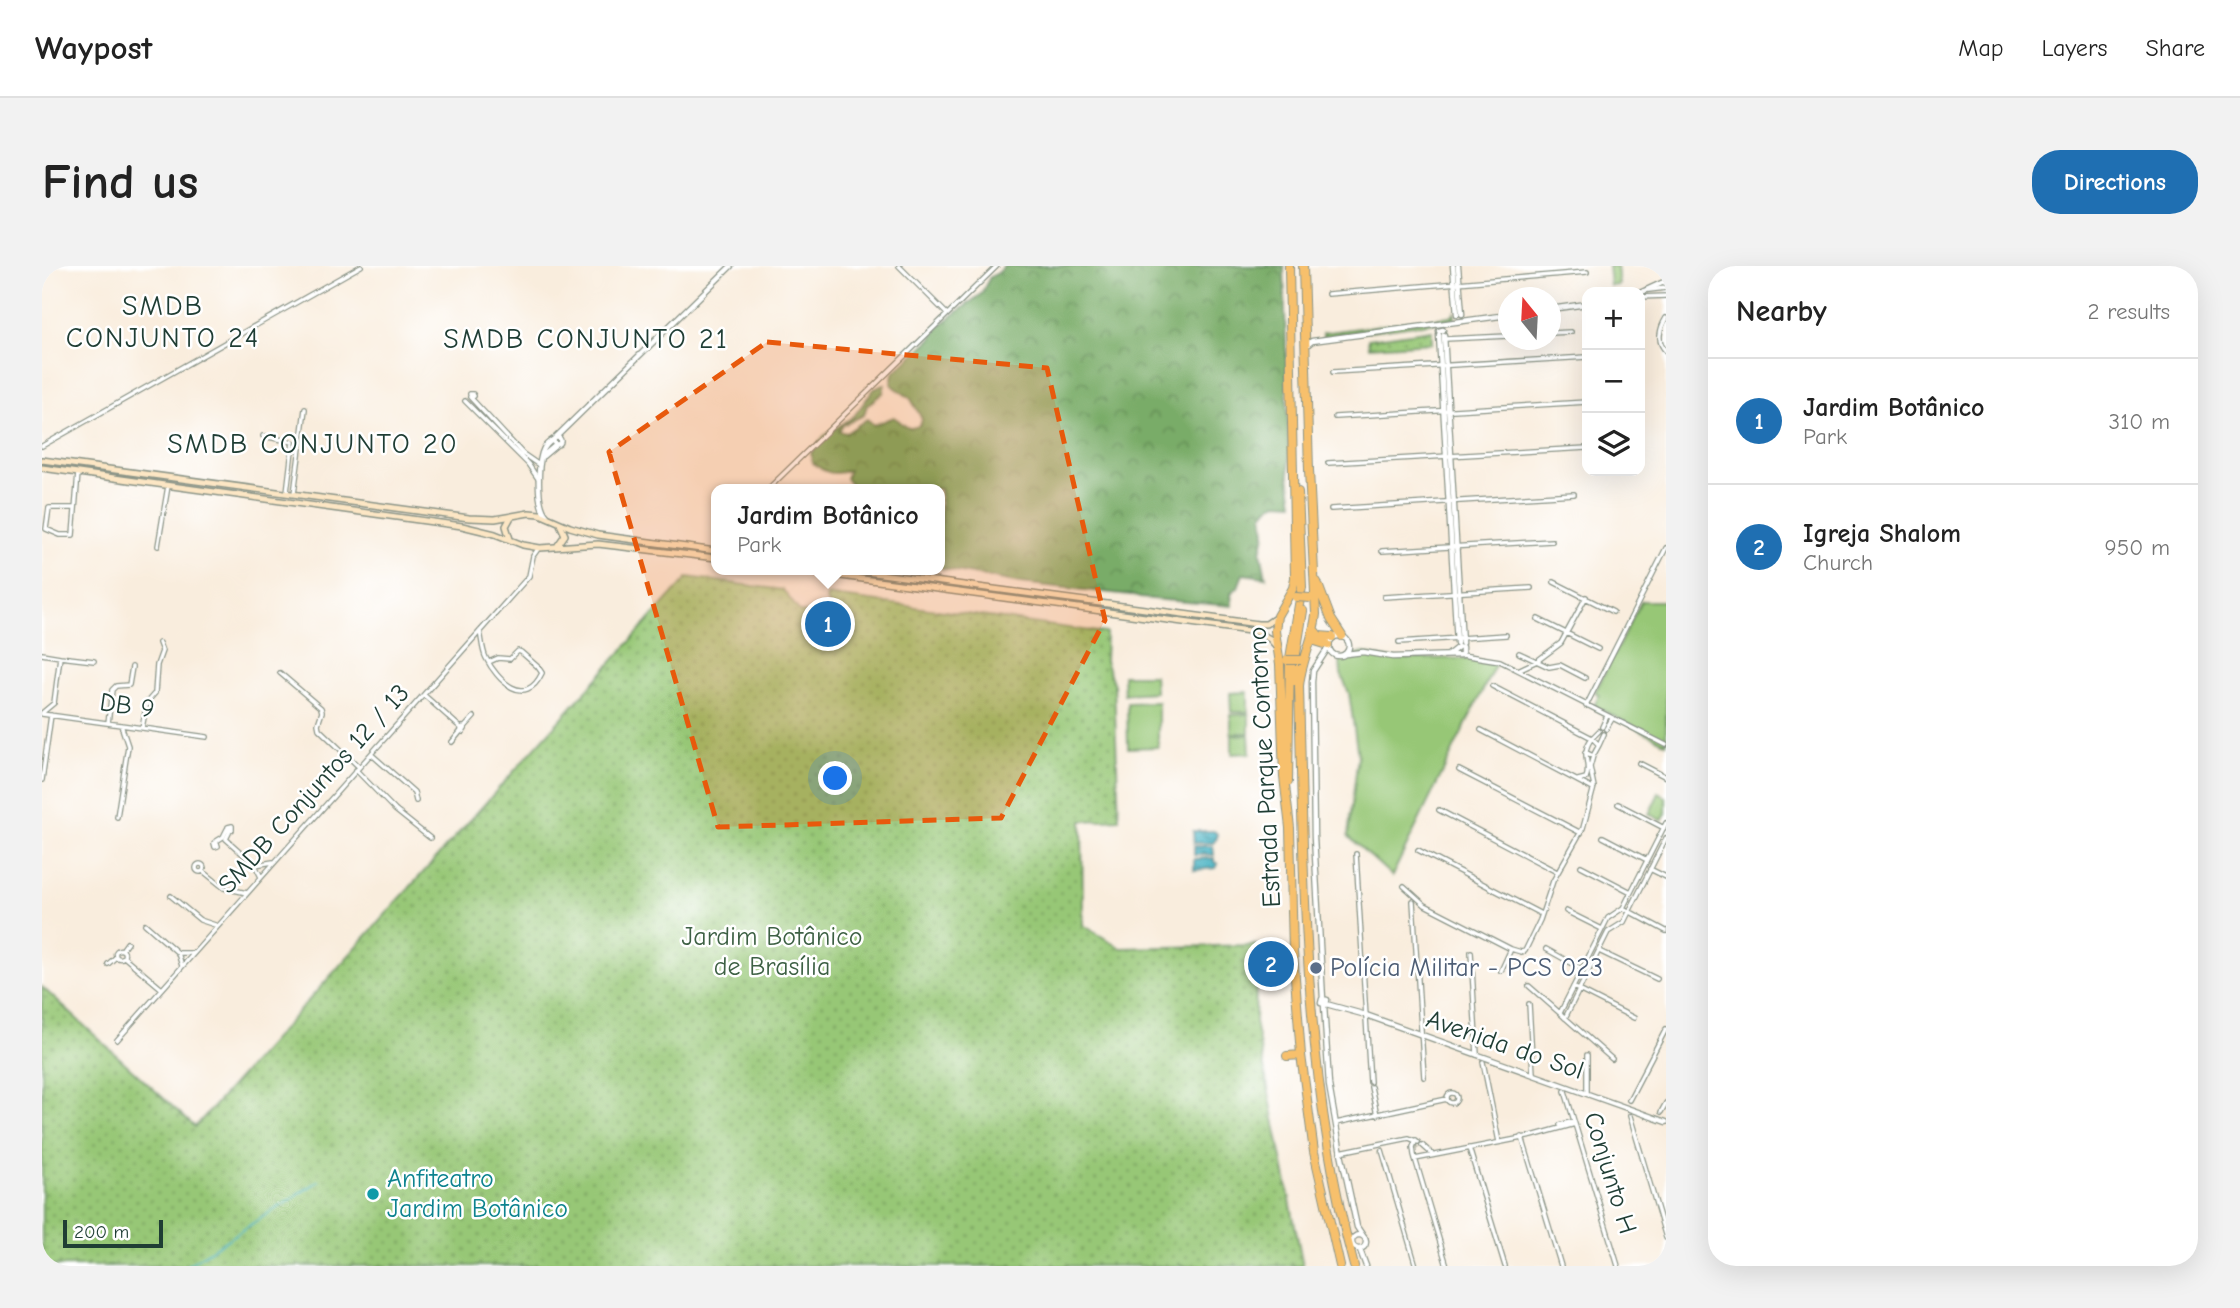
<!DOCTYPE html>
<html lang="en">
<head>
<meta charset="utf-8">
<style>
	:root { --surface:#fff; --page:#f2f2f2; --text:#222; --muted:#767676; --line:#e0e0e0; --accent:#1f6fb2 }
	body { margin:0; font-family:"Comic Neue",sans-serif; background:var(--page); color:var(--text) }
	.controls { position:absolute; right:21px; top:21px; display:grid; overflow:hidden; border-radius:14px; box-shadow:0 7px 28px #0002 }
	.controls button { width:63px; height:63px; display:grid; place-items:center; padding:0; border:0; border-bottom:2px solid var(--line); background:var(--surface); color:var(--text); font:35px sans-serif }
	.compass { position:absolute; left:1456px; top:21px; width:63px; height:63px; border-radius:50%; background:var(--surface); box-shadow:0 7px 28px #0002; rotate:342deg }
	.scale { position:absolute; left:21px; bottom:18px; width:100px; box-sizing:border-box; padding-left:7px; border:4px solid #1f3d34; border-top:0; font-size:19px; line-height:24px; white-space:nowrap; color:#1f3d34; -webkit-text-stroke:5px #fff; paint-order:stroke }
	.you { position:absolute; left:794px; top:513px; width:24px; height:24px; margin:-18px; border:5px solid #fff; border-radius:50%; background:#1a73e8; box-shadow:0 0 0 10px #1a73e833 }
	.badge { display:grid; place-items:center; width:46px; height:46px; border-radius:50%; background:var(--accent); color:#fff; font-size:23px; font-weight:700 }
	.pin { position:absolute; translate:-50% -50%; border:4px solid #fff; box-shadow:0 2px 7px #0006 }
	.popup { position:absolute; left:669px; top:218px; width:234px; height:91px; box-sizing:border-box; display:grid; place-content:center; border-radius:14px; background:var(--surface); filter:drop-shadow(0 2px 5px #0005); font-size:23px; white-space:nowrap; color:var(--muted) }
	.popup b { font-size:26px; color:var(--text) }
	.popup::after { content:''; position:absolute; left:50%; top:100%; margin-left:-14px; border:14px solid transparent; border-top-color:var(--surface) }
	.list { margin:0; padding:0; list-style:none }
	h2 { display:flex; justify-content:space-between; align-items:center; height:91px; margin:0; padding:0 28px; font-size:30px }
	h2 small { font-size:23px; font-weight:400; color:var(--muted) }
	.list li { display:grid; grid-template-columns:46px 1fr auto; gap:21px; align-items:center; box-sizing:border-box; height:126px; padding:0 28px; border-top:2px solid var(--line) }
	.list b { display:block; font-size:26px; white-space:nowrap }
	.list p { margin:0; font-size:23px; white-space:nowrap; color:var(--muted) }
	.list em { font-size:23px; font-style:normal; color:var(--muted) }
	.icon { flex:none; width:38px; height:38px; fill:none; stroke:currentColor; stroke-width:2; stroke-linecap:round; stroke-linejoin:round }
	.map { position:relative; flex:none; width:1624px; height:1000px; overflow:hidden; border-radius:28px }
	header { display:flex; align-items:center; gap:42px; box-sizing:border-box; height:98px; padding:0 35px; background:var(--surface); border-bottom:2px solid var(--line) }
	header strong { font-size:33px }
	nav { display:flex; gap:38px; margin-inline-start:auto; font-size:24px }
	.intro { display:flex; align-items:center; justify-content:space-between; box-sizing:border-box; height:168px; padding:0 42px }
	h1 { margin:0; font-size:49px }
	.button { padding:18px 32px; border-radius:28px; background:var(--accent); color:#fff; font-size:24px; font-weight:700 }
	main { display:flex; gap:42px; padding:0 42px }
	aside { flex:1; background:var(--surface); border-radius:28px; box-shadow:0 7px 28px #0002 }
	.map>svg:first-child { display:block }
</style>
</head>
<body>
<header>
<strong>Waypost</strong>
<nav><a>Map</a><a>Layers</a><a>Share</a></nav>
</header>
<div class="intro"><h1>Find us</h1><a class="button">Directions</a></div>
<main>
<div class="map">
<svg width="1624" height="1000" viewBox="0 0 1624 1000">
	<defs>
		<pattern id="forest-crowns" width="20" height="18" patternUnits="userSpaceOnUse" patternTransform="scale(1.75)"><rect width="20" height="18" fill="#79ac67"/><path d="M2 6a3 3 0 1 1 6 0M12 15a3 3 0 1 1 6 0" fill="none" stroke="#638d56"/></pattern>
		<pattern id="park-dots" width="8" height="8" patternUnits="userSpaceOnUse" patternTransform="scale(1.75)"><rect width="8" height="8" fill="#97c776"/><path d="M2 2h.1M6 6h.1" fill="none" stroke="#7ba362" stroke-width="1.8" stroke-linecap="round"/></pattern>
		<pattern id="water-waves" width="16" height="10" patternUnits="userSpaceOnUse" patternTransform="scale(1.75)"><rect width="16" height="10" fill="#46b2c3"/><path d="M0 5q4-4 8 0t8 0" fill="none" stroke="#3a929f"/></pattern>
	</defs>
	<rect width="100%" height="100%" fill="#fff"/>
	<filter id="ink" filterUnits="userSpaceOnUse"><feTurbulence type="fractalNoise" baseFrequency=".0143" numOctaves="2"/><feDisplacementMap in="SourceGraphic" scale="14" xChannelSelector="R" yChannelSelector="G"/><feConvolveMatrix kernelMatrix="1 2 1 2 8 2 1 2 1" color-interpolation-filters="sRGB"/></filter>
	<filter id="wash" filterUnits="userSpaceOnUse"><feTurbulence type="fractalNoise" baseFrequency=".00686" numOctaves="4" result="noise"/><feDisplacementMap in="SourceGraphic" scale="28" xChannelSelector="R" yChannelSelector="G"/><feGaussianBlur stdDeviation="1.57" result="paint"/><feColorMatrix in="noise" values="0 0 0 0 0 0 0 0 0 0 0 0 0 0 0 0 0 1.4 0 .05"/><feComposite in="paint" operator="in"/></filter>
	<g filter="url(#wash)">
		<rect width="100%" height="100%" fill="#f9eddd"/>
		<path fill="#97c776" stroke="#5b8255" stroke-width="2" d="M1566,0H1575L1577,19L1568,20Z
			M1599,335H1624V477L1552,440L1557,429L1553,426Z
			M1322,387C1333,390 1343,393 1354,393C1387,394 1422,388 1453,399L1350,610L1306,570L1316,490L1307,427L1299,408L1298,395L1301,392Z
			M1081,409H1112L1113,426L1082,428Z
			M1206,426V446H1189L1188,427Z
			M1116,436V481L1086,482L1085,437Z
			M1207,448V467H1189V449Z
			M1207,469L1208,487L1190,488V469Z
			M1617,527L1624,531V548L1620,555L1607,548Z"/>
		<path fill="url(#forest-crowns)" stroke="#4c744e" stroke-width="2" d="M962,0H1242L1247,210L1251,237L1236,236L1227,241L1221,248L1223,268L1219,286L1224,311L1201,308L1196,321L1189,327L1190,340L1098,332L1089,329L978,317L898,302V257L900,255L898,251V223H812L804,212L807,204C791,210 783,207 770,196L769,187L782,170L812,150L832,123L843,118L841,127L825,139L822,149L801,159L797,165L804,167L825,153L832,159L852,151C862,157 864,167 878,159L880,153L869,133L849,118L851,107L890,72L897,60L939,28L948,11L956,7Z"/>
		<path fill="url(#park-dots)" stroke="#5b8255" stroke-width="2" d="M1413,46V53L1410,54L1281,71V67L1409,50Z
			M1390,64V77L1327,81L1326,73Z
			M646,311L741,324L758,346L773,348L784,361L797,352L784,335L785,329L1064,367L1063,395L1072,419L1077,553L1040,555L1041,659L1079,682L1215,679L1213,756L1261,1000H0V721L153,861Z"/>
		<path fill="url(#water-waves)" stroke="#32787c" stroke-width="2" d="M1172,565L1175,568V572L1171,577H1152L1151,565Z
			M1152,580H1171L1172,589H1152Z
			M1172,592V596L1176,598L1174,602L1152,604V593Z"/>
		<g fill="none" stroke-linecap="round" stroke-linejoin="round">
			<path stroke="#46b2c3" stroke-width="2" d="M144,1000L277,915"/>
		</g>
	</g>
	<g filter="url(#ink)">
		<g fill="none" stroke-linecap="round" stroke-linejoin="round">
			<path stroke="#cdcabb" stroke-width="3.5" stroke-dasharray="3.5 2" stroke-linecap="butt" d="M1374,880L1377,884
				M1336,885H1337"/>
			<g stroke="#8c9588" stroke-width="6">
				<path id="minor" d="M857,0L905,48
					M1607,24L1624,22
					M1286,28L1545,6
					M1598,31L1624,30
					M1624,52C1618,62 1614,76 1624,85
					M1508,67L1529,66
					M1403,73L1466,70
					M1291,106L1545,91
					M428,128H431L432,130L429,132Z
					M428,131L481,188L497,199
					M423,135L486,198L497,214
					M1293,151L1545,136
					M221,170L251,176L245,226
					M0,180L319,0
					M1286,197L1545,182
					M726,223L955,0
					M252,228L263,143
					M32,242H7L4,263L18,269H31L36,207
					M1289,243L1532,228
					M116,280L126,220
					M1340,285L1510,275
					M1512,316L1571,346
					M1342,331L1489,322
					M1496,353L1556,383
					M438,365C440,374 440,384 444,392C455,414 483,443 500,407L496,401L479,386L476,385L468,393L456,392L447,396
					M1357,376L1464,369
					M1477,387L1507,401L1518,399L1543,412
					M0,388L18,391L12,437L0,447
					M1420,389L1458,395L1624,479
					M18,391L52,395
					M1476,404L1495,395L1519,377L1544,331
					M238,407L279,442L280,446L276,458L277,463L317,501
					M1450,420L1550,472L1557,465
					M382,429L419,462
					M1544,440L1624,282
					M0,448L165,471
					M66,457L70,424L74,420L87,419L90,401
					M421,461L423,463L421,466L419,464Z
					M1560,461L1565,450
					M100,462L105,436L113,427L115,399L120,385L117,377
					M422,462L432,451
					M1564,463L1570,453
					M1439,464L1551,523
					M410,476L419,465
					M1557,479L1562,468
					M329,488L372,526L374,535
					M1597,497L1624,511
					M314,504L353,544L388,572
					M1417,504L1539,567
					M0,514L9,449
					M1536,514L1544,512C1550,498 1537,489 1550,472L1557,479L1551,490L1543,486
					M1576,538L1622,562
					M1397,544L1515,606
					M75,551L86,480L79,459
					M190,560V564L187,565L186,561Z
					M188,565L184,573L213,599L231,596
					M1561,571L1605,594
					M173,576L181,571L185,563
					M172,577H175L176,580L173,581Z
					M1376,584L1499,648
					M1314,588L1328,816
					M154 602a4 4 0 1 1 8 0a4 4 0 1 1-8 0Z
					M213,599L219,611
					M1539,600L1589,626
					M1608,603L1624,611
					M161,605L182,622L205,627
					M1362,620L1383,639L1469,683L1479,686L1483,685L1498,654L1511,615L1541,562L1552,521L1548,501L1551,490
					M129,630L158,654L176,660
					M1371,635L1382,811
					M1581,642L1624,665
					M1524,645L1560,663
					M103,658L136,687L140,700
					M1504,683L1540,703
					M73.5 688a4.5 4.5 0 1 1 9 0a4.5 4.5 0 1 1-9 0Z
					M80,684L85,677
					M1557,685L1615,713
					M1429,686L1435,789
					M136,687H151
					M82,691L120,723
					M66,698L74,691
					M1459,705L1469,683
					M1487,720L1570,793
					M1531,721L1592,752
					M1487,738L1491,808
					M1518,747L1566,652L1581,642L1624,557
					M1523,752L1566,666L1582,656L1624,572
					M75,774L487,310L491,290L496,283
					M1545,789V828
					M1441,796L1457,876
					M1329,821L1335,849
					M1523,825L1576,1000
					M1405 832a5 5 0 1 1 10 0a5 5 0 1 1-10 0Z
					M1587,834L1624,763
					M1619,846L1624,837
					M1588,850L1624,972
					M1294,857L1405,833
					M1518,859L1532,855
					M1480,871L1519,1000
					M1374,874L1371,881L1372,889L1405,1000
					M1380,879L1390,888
					M1427,882L1463,1000
					M1340,884L1374,1000
					M1298,886L1367,872L1376,876
					M1373,893L1490,870L1533,858"/>
			</g>
			<g stroke="#8c9588" stroke-width="7">
				<path id="tertiary" d="M1411,0L1415,48
					M1416,0L1420,48
					M1598,27L1624,15
					M1508,43L1545,38
					M1397,65L1401,64
					M1397,69L1415,377
					M1402,69L1420,377
					M1264,80L1270,75L1466,49
					M511.5 175a3.5 3.5 0 1 1 7 0a3.5 3.5 0 1 1-7 0Z
					M513,172L689,0
					M501,190L514,179
					M505,250C494,239 496,201 500,187C502,180 506,177 512,173
					M1287 380a10 10 0 1 1 20 0a10 10 0 1 1-20 0Z
					M1304,388L1321,386L1351,391L1420,389V381
					M1406,389L1416,381
					M1280,733L1285,734L1284,738L1279,737Z
					M1281,733L1272,571L1270,416L1271,405L1286,382
					M1284,738L1324,749L1624,856
					M1282,739L1287,819L1298,882L1315,961L1321,970
					M1310 976a7 7 0 1 1 14 0a7 7 0 1 1-14 0Z
					M1318,984L1324,1000"/>
			</g>
			<g stroke="#8c9588" stroke-width="8">
				<path id="secondary" d="M0,194L427,252L453,253L487,247L498,248L528,261L556,269L674,285
					M0,202L420,260L453,268L481,279L498,282L556,278L674,292
					M468,273L464,260L469,251
					M516,279L523,269L518,258
					M754,304L1215,366L1228,373L1235,381
					M809,304L1216,358H1224L1233,352"/>
			</g>
			<g stroke="#8c9588" stroke-width="10">
				<path id="trunk" d="M1247,0L1253,312L1251,322L1235,350L1233,365L1238,398L1242,511L1248,562L1251,686L1259,789L1272,886L1298,1000
					M1261,0L1267,204L1274,348C1272,373 1259,395 1257,420C1262,613 1261,813 1312,1000
					M1275,316L1289,353L1300,370
					M1273,365L1277,370L1290,371
					M1273,375L1286,379
					M1253,415L1254,388L1261,345
					M1246,516L1248,392L1260,321L1256,226
					M1245,790L1259,789"/>
			</g>
			<use href="#minor" stroke="#fff" stroke-width="3.5"/>
			<use href="#tertiary" stroke="#fff" stroke-width="4.5"/>
			<use href="#secondary" stroke="#fce6c4" stroke-width="5"/>
			<use href="#trunk" stroke="#f7c06c" stroke-width="8"/>
			<g stroke="#8c9588" stroke-width="10" stroke-linecap="butt">
				<path id="trunk-bridge" d="M1254,331L1268,332
					M1245,394H1259"/>
			</g>
			<use href="#trunk-bridge" stroke="#f7c06c" stroke-width="8"/>
		</g>
	</g>
	<path fill="#e8590c" fill-opacity="0.2" stroke="#e8590c" stroke-width="5" stroke-dasharray="14 9" stroke-linejoin="round" d="M725,76L1005,102L1063,354L959,552L676,561L567,186Z"/>
	<circle fill="#5c6f8a" stroke="#fff" stroke-width="2.5" cx="1274" cy="702" r="7"/>
	<circle fill="#0f9aa8" stroke="#fff" stroke-width="2.5" cx="331" cy="928" r="7"/>
	<g text-anchor="middle" dominant-baseline="central" stroke-width="5" stroke-linejoin="round" paint-order="stroke">
		<g font-size="26" fill="#1f3d34" stroke="#fff">
			<text transform="translate(85 440) rotate(8)">DB 9</text>
			<text transform="translate(1223 501) rotate(-93)">Estrada Parque Contorno</text>
			<text transform="translate(272 523) rotate(-48)">SMDB Conjuntos 12 / 13</text>
			<text transform="translate(1463 779) rotate(19)">Avenida do Sol</text>
			<text transform="translate(1568 907) rotate(73)">Conjunto H</text>
		</g>
		<g font-size="26" fill="#3d6044" stroke="#fff">
			<text x="730" y="671">Jardim Botânico<tspan x="730" dy="30">de Brasília</tspan></text>
		</g>
		<g font-size="26" fill="#4e5e75" stroke="#fff" text-anchor="start">
			<text x="1288" y="702">Polícia Militar - PCS 023</text>
		</g>
		<g font-size="26" fill="#0d838f" stroke="#fff" text-anchor="start">
			<text x="345" y="913">Anfiteatro<tspan x="345" dy="30">Jardim Botânico</tspan></text>
		</g>
		<g font-size="28" letter-spacing="2" fill="#1f3d34" stroke="#fff">
			<text x="121" y="40">SMDB<tspan x="121" dy="32">CONJUNTO 24</tspan></text>
			<text x="544" y="73">SMDB CONJUNTO 21</text>
			<text x="271" y="178">SMDB CONJUNTO 20</text>
		</g>
	</g>
</svg>
<div class="controls">
<button>+</button>
<button>−</button>
<button><svg class="icon" aria-label="layers" viewBox="0 0 24 24"><path d="M12 4l9 5-9 5-9-5zM3 14l9 5 9-5"/></svg></button>
</div>
<svg class="compass" viewBox="-18 -18 36 36"><path d="M0-13l5 13h-10z" fill="#e53935"/><path d="M0 13l5-13h-10z" fill="#767676"/></svg>
<div class="scale">200 m</div>
<div class="you"></div>
<div class="pin badge" style="left:786px;top:358px">1</div>
<div class="popup"><b>Jardim Botânico</b>Park</div>
<div class="pin badge" style="left:1229px;top:698px">2</div>
</div>
<aside>
<h2>Nearby<small>2 results</small></h2>
<ul class="list">
<li><span class="badge">1</span><div><b>Jardim Botânico</b><p>Park</p></div><em>310 m</em></li>
<li><span class="badge">2</span><div><b>Igreja Shalom</b><p>Church</p></div><em>950 m</em></li>
</ul>
</aside>
</main>
</body>
</html>
